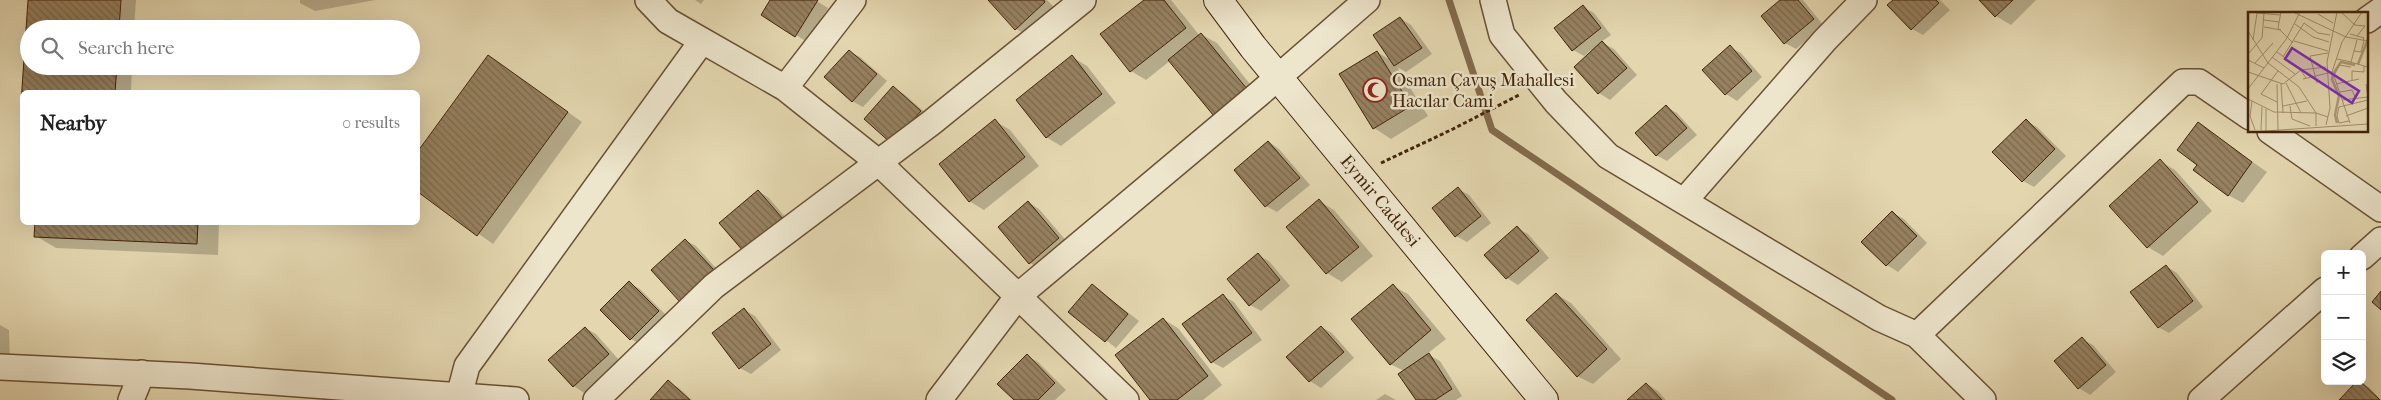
<!DOCTYPE html>
<html lang="en">
<head>
<meta charset="utf-8">
<style>
	:root { --surface:#fff; --page:#f6f6f6; --text:#222; --muted:#767676; --line:#e0e0e0 }
	body { margin:0; font-family:"IM FELL French Canon",serif; background:var(--page); color:var(--text) }
	.controls { position:absolute; right:15px; bottom:15px; display:grid; overflow:hidden; border-radius:8px; box-shadow:0 5px 20px #0002 }
	.controls button { width:45px; height:45px; display:grid; place-items:center; padding:0; border:0; border-bottom:1px solid var(--line); background:var(--surface); color:var(--text); font:25px sans-serif }
	.list { margin:0; padding:0; list-style:none }
	h2 { display:flex; justify-content:space-between; align-items:center; height:65px; margin:0; padding:0 20px; font-size:21px }
	h2 small { font-size:16px; font-weight:400; color:var(--muted) }
	.icon { flex:none; width:28px; height:28px; fill:none; stroke:currentColor; stroke-width:2; stroke-linecap:round; stroke-linejoin:round }
	.map { position:relative; flex:none; width:2381px; height:400px; overflow:hidden }
	.search { position:absolute; background:var(--surface); box-shadow:0 5px 20px #0002; left:20px; top:20px; width:400px; height:55px; display:flex; align-items:center; gap:12px; box-sizing:border-box; padding:0 18px; border-radius:28px; color:var(--muted); font-size:19px }
	.panel { position:absolute; background:var(--surface); box-shadow:0 5px 20px #0002; left:20px; top:90px; width:400px; height:135px; border-radius:8px }
	.map>svg:first-child { display:block }
</style>
</head>
<body>
<div class="map">
<svg width="2381" height="400" viewBox="0 0 2381 400">
	<defs>
		<pattern id="building-back-hatch" width="6" height="6" patternUnits="userSpaceOnUse" patternTransform="scale(1.25)"><rect width="6" height="6" fill="#968160"/><path d="M-1 5l2 2M0 0l6 6M5-1l2 2" fill="none" stroke="#7c694d"/></pattern>
	</defs>
	<rect width="100%" height="100%" fill="#e4d7b0"/>
	<filter id="stains"><feTurbulence type="fractalNoise" baseFrequency=".004" numOctaves="4"/><feColorMatrix values="0 0 0 0 .2 0 0 0 0 .09 0 0 0 0 .02 0 0 0 .5 -.17"/></filter>
	<radialGradient id="worn" r=".72"><stop offset=".6" stop-color="#630" stop-opacity="0"/><stop offset="1" stop-color="#630" stop-opacity=".3"/></radialGradient>
	<path fill="#0003" d="M29,0H136L134,29H29V66H132L131,92H23Z
		M300,0H375L315,11L300,3Z
		M695,0H704L701,4Z
		M771,0H815L828,8L807,42L796,35Z
		M990,0H1047L1056,9L1027,35L1016,29Z
		M1146,0H1171L1200,36L1202,35L1217,43L1266,104L1171,60L1146,80L1131,71Z
		M1782,0H1803L1824,26L1796,49L1785,43Z
		M1894,0H1940L1950,10L1923,35L1912,29L1889,5Z
		M1980,0H2036L2011,25L1996,16Z
		M1583,7L1594,13L1611,35L1601,42L1614,49L1637,75L1610,100L1599,93L1593,52L1591,50L1584,56L1573,50Z
		M1400,18L1411,25L1432,54L1406,72L1397,67L1428,116L1391,139L1374,128L1377,52L1392,61Z
		M1730,47L1741,53L1762,77L1737,101L1726,94L1704,70Z
		M849,51L860,57L887,81L863,107L852,101Z
		M489,56L582,122L493,244L418,191V153Z
		M1072,57L1087,66L1116,103L1061,146L1046,137Z
		M893,88L904,94L931,118L904,149Z
		M1666,107L1677,113L1697,135L1667,161L1656,155Z
		M995,121L1010,130L1039,166L984,210L969,201Z
		M2026,121L2037,127L2066,156L2034,187L2023,181Z
		M2198,124L2267,172L2243,203L2228,195L2198,164Z
		M1269,142L1279,149L1310,185L1277,212L1266,206Z
		M2160,161L2175,170L2212,211L2163,256L2148,247Z
		M1458,189L1469,195L1491,223L1467,242L1456,236Z
		M758,191L769,198L793,226L756,257Z
		M1319,201L1334,210L1373,256L1342,282L1327,273Z
		M1028,202L1039,209L1069,244L1041,269L1030,263Z
		M1893,213L1904,219L1927,243L1898,272L1887,265L1863,242Z
		M36,222H219L218,255L56,248L36,236Z
		M1517,228L1528,234L1549,258L1518,285L1507,278Z
		M685,240L696,246L724,277L692,307Z
		M1258,255L1269,261L1290,286L1261,311L1250,305Z
		M2166,266L2177,273L2203,307L2169,333L2158,327Z
		M629,283L640,289L669,318L642,345L631,339Z
		M1092,285L1139,321L1116,348L1070,312Z
		M1393,286L1408,294L1446,339L1427,354L1440,361L1462,396L1456,400H1417L1404,371L1390,364Z
		M1556,294L1571,303L1621,359L1593,384L1577,376Z
		M1223,296L1234,302L1262,340L1223,368L1212,362Z
		M744,310L755,316L781,350L751,374L740,368Z
		M1163,319L1178,328L1222,385L1203,400H1151Z
		M0,325L9,330L10,361L0,362Z
		M1321,327L1332,333L1354,358L1321,388L1310,381L1288,357Z
		M585,328L596,334L619,360L584,393L574,386Z
		M2082,339L2093,345L2116,372L2090,395L2079,388Z
		M1027,356L1038,362L1066,390L1055,400H1016Z
		M2359,381L2370,388L2381,400H2341Z
		M668,382L679,388L692,400H651Z
		M1647,384L1658,391L1666,400H1629Z
		M1385,394L1396,400H1376Z"/>
	<g fill="none" stroke-linecap="round" stroke-linejoin="round">
		<path stroke="#826b4c" stroke-width="7" d="M1449,0L1492,130L1892,400"/>
	</g>
	<path fill="url(#building-back-hatch)" stroke="#42240a" d="M28,0H121L119,29H29V66H117L115,92H22L21,103Z
		M770,0H818L795,37L761,15Z
		M988,0H1044L1045,2L1015,30Z
		M1144,0H1164L1186,28L1130,72L1100,34Z
		M1780,0H1798L1814,19L1784,44L1761,16Z
		M1893,0H1936L1939,3L1911,30L1887,5Z
		M1979,0H2013L1995,17Z
		M1583,5L1601,28L1572,51L1554,28Z
		M1400,17L1422,48L1394,66L1373,35Z
		M1201,33L1252,95L1218,121L1168,60Z
		M1602,41L1627,68L1598,94L1574,67Z
		M1730,45L1752,71L1725,95L1702,70Z
		M849,50L877,74L852,102L824,77Z
		M1377,51L1411,106L1373,129L1339,74Z
		M488,55L568,112L477,236L418,192V151Z
		M1072,55L1102,94L1046,138L1016,100Z
		M893,86L921,111L892,144L864,119Z
		M1666,105L1687,128L1656,156L1635,133Z
		M995,119L1025,157L969,202L939,164Z
		M2026,119L2055,149L2022,182L1992,152Z
		M2198,122L2252,162L2228,196L2193,170L2197,165L2177,150Z
		M1268,141L1300,178L1265,207L1234,170Z
		M2160,159L2198,202L2147,248L2109,206Z
		M1458,187L1481,216L1455,237L1432,208Z
		M758,190L783,219L744,252L719,223Z
		M1319,199L1359,247L1326,274L1286,227Z
		M1028,201L1059,238L1029,264L998,227Z
		M1892,211L1917,236L1886,266L1861,242Z
		M35,222H198L197,244L34,237Z
		M1517,226L1539,251L1506,279L1484,255Z
		M685,239L714,270L680,302L651,270Z
		M1258,253L1280,280L1249,306L1227,279Z
		M2166,265L2193,301L2158,328L2130,292Z
		M629,281L659,311L630,340L600,310Z
		M1092,284L1128,314L1105,342L1068,312Z
		M1393,284L1431,330L1390,365L1351,319Z
		M2381,291V310L2372,302Z
		M1556,293L1607,349L1577,377L1526,320Z
		M1223,294L1252,333L1211,363L1182,324Z
		M744,308L771,344L739,369L712,333Z
		M1163,318L1208,376L1177,400H1150L1115,355Z
		M1321,326L1344,352L1309,382L1286,357Z
		M585,327L609,354L573,387L548,360Z
		M2082,337L2106,365L2078,389L2054,361Z
		M1429,353L1452,389L1435,400H1416L1398,374Z
		M1027,354L1055,383L1038,400H1014L997,384Z
		M668,380L690,400H650Z
		M2357,381H2360L2380,400H2339Z
		M1646,383L1662,400H1627Z"/>
	<g fill="none" stroke-linecap="round" stroke-linejoin="round">
		<g stroke="#6a5134" stroke-width="28">
			<path id="street" d="M648,0L668,21L785,88L878,162L1126,400
				M1493,0L1502,35L1556,102L1608,156L1879,318L1917,335L1983,400
				M2367,20L2381,10
				M785,88L853,0
				M2270,131L2381,209
				M1685,200L1825,40L1864,0
				M2362,257L2381,240
				M1917,335L2183,82H2199L2250,117
				M0,367L190,376L516,400
				M459,396L467,366L702,41
				M131,400L142,373
				M596,400L714,286L931,123L1083,0
				M939,400L1018,296L1260,93L1367,0
				M2201,400L2325,290"/>
		</g>
		<g stroke="#42240a" stroke-width="30">
			<path id="secondary" d="M1218,0L1253,47L1544,400"/>
		</g>
		<path stroke="#42240a" stroke-width="3" stroke-dasharray="4 2.5" stroke-linecap="butt" d="M1381,163L1453,129L1519,95"/>
		<use href="#street" stroke="#ede5cc" stroke-width="25"/>
		<use href="#secondary" stroke="#ede5cc" stroke-width="28"/>
	</g>
	<defs>
		<g id="mosque-ring" transform="scale(1.25)"><circle r="9.5" fill="#ede5cc" stroke="#8f2418" stroke-width="1.5"/><path d="M3.5-4.9A6 6 0 1 0 3.5 4.9A5 5 0 1 1 3.5-4.9Z" fill="#8f2418"/></g>
	</defs>
	<g fill-rule="evenodd">
		<use href="#mosque-ring" x="1375" y="90"/>
	</g>
	<g text-anchor="middle" dominant-baseline="central" stroke-width="5" stroke-linejoin="round" paint-order="stroke">
		<g font-size="18" fill="#42240a" stroke="#ede5cc" text-anchor="start">
			<text x="1392" y="80">Osman Çavuş Mahallesi<tspan x="1392" dy="21">Hacılar Cami</tspan></text>
		</g>
		<g font-size="18" fill="#42240a" stroke="#ede5cc">
			<text transform="translate(1380 201) rotate(50)">Eymir Caddesi</text>
		</g>
	</g>
	<g transform="translate(2248 12)">
		<rect width="120" height="120" fill="#e4d7b0"/>
		<path fill="none" stroke="#ad9a78" stroke-width="2.5" d="M110,52L120,27M89,111L87,103L91,84L84,67L85,62L93,50L107,53"/>
		<path fill="none" stroke="#a38f6e" stroke-width="1" d="M33,0L30,16L45,31M45,0L98,25L120,29M93,0L107,13L117,14L109,24M70,2L85,11M16,8L31,10M47,12L65,25L81,30M16,15L33,18M0,19L20,51L51,75L68,101V114M102,22L116,26L115,29M5,28L9,1L32,3M46,29L80,39M106,39L113,40L116,29M29,40L51,56L58,66M0,42L14,26L16,1M24,45L47,62M35,45L56,11L70,21L82,23M89,47L103,50L109,28M0,48L16,56M102,50L120,55M7,51L25,31M0,60L35,72L53,58L78,55M55,67L84,60L94,30L114,0M104,68V59L116,60V54M38,71L53,101M69,71L62,44L80,41M29,72L30,118M33,72L35,101M88,72L111,67M0,77L39,26L52,0M92,80L104,78L108,87M0,87L26,100L68,101L80,105M94,88L120,85L118,72M4,89L2,104L7,118M29,90L13,82L30,59M35,94L59,89M42,94L44,107L62,114M18,97V119M98,104L120,96M101,109L91,111L89,104L91,95L120,88M102,111L86,64L91,53L103,55M78,113L82,96L79,50L89,0M13,118L14,95M3,120L120,112"/>
		<path fill="#7b2cbf" fill-opacity="0.15" stroke="#7b2cbf" stroke-width="2.5" d="M44,36L111,79L104,91L37,47Z"/>
		<rect width="120" height="120" fill="none" stroke="#42240a" stroke-width="2.5"/>
	</g>
	<rect width="100%" height="100%" filter="url(#stains)"/>
	<rect width="100%" height="100%" fill="url(#worn)"/>
</svg>
<div class="controls">
<button>+</button>
<button>−</button>
<button><svg class="icon" aria-label="layers" viewBox="0 0 24 24"><path d="M12 4l9 5-9 5-9-5zM3 14l9 5 9-5"/></svg></button>
</div>
<div class="search"><svg class="icon" aria-label="search" viewBox="0 0 24 24"><circle cx="10" cy="10" r="6"/><path d="M15 15l6 6"/></svg>Search here</div>
<section class="panel">
<h2>Nearby<small>0 results</small></h2>
<ul class="list">
</ul>
</section>
</div>
</body>
</html>
